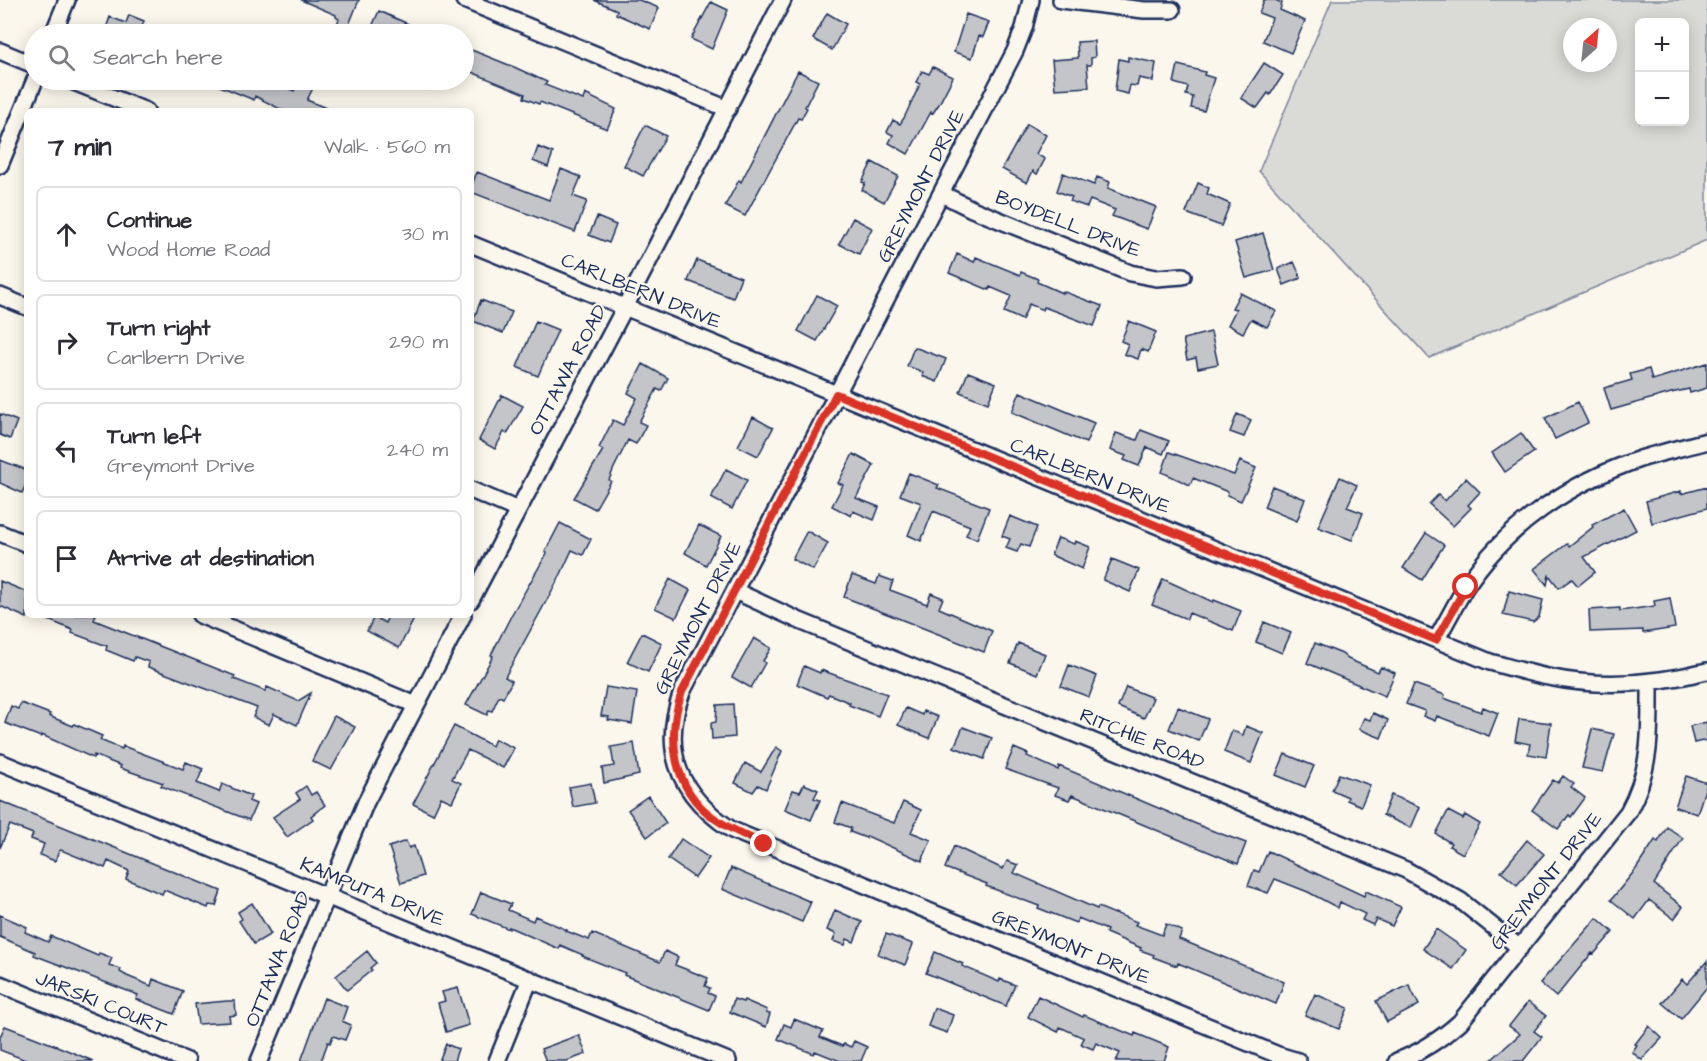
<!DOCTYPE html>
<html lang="en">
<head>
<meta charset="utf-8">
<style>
	:root { --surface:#fff; --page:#f2f2f3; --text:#2b2b33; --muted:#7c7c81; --line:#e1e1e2 }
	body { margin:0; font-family:"Architects Daughter",sans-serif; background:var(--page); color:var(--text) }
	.controls { position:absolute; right:18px; top:18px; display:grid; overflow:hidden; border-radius:9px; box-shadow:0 3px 15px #0003 }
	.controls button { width:54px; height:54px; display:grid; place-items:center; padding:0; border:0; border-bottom:2px solid var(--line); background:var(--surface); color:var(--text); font:30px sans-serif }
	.compass { position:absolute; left:1563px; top:18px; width:54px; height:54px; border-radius:50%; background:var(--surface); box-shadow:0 3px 15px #0003; rotate:27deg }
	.stop { position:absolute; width:18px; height:18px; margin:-14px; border:4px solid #d93025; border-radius:50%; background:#fff }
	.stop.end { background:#d93025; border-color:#fff; box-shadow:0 2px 6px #0008 }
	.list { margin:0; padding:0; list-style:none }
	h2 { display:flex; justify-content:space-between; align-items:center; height:78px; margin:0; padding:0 24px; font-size:26px }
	h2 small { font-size:20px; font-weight:400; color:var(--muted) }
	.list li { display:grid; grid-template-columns:39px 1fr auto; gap:18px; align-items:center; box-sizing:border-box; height:96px; margin:0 12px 12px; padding:0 12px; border:2px solid var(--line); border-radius:9px }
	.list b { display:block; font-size:22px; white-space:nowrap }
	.list p { margin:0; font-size:20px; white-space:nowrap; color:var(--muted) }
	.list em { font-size:20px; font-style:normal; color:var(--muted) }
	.icon { flex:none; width:33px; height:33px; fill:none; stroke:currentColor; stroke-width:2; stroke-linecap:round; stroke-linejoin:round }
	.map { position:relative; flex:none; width:1707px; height:1061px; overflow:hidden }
	.search { position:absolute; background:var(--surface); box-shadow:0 3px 15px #0003; left:24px; top:24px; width:450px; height:66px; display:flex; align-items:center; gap:15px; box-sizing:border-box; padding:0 21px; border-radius:33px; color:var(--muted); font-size:22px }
	.panel { position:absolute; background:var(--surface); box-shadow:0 3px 15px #0003; left:24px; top:108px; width:450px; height:510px; border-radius:9px }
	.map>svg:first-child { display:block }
</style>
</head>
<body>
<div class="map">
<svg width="1707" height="1061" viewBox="0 0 1707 1061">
	<rect width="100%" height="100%" fill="#fbf7ec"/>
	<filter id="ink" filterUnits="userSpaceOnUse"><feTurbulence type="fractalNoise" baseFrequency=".0167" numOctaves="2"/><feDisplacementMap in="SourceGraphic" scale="12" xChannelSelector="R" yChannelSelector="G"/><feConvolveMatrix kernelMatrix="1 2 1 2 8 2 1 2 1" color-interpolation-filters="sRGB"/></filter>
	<g filter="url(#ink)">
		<path fill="#dadad7" stroke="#7a849a" stroke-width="1.5" fill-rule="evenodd" d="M1332,0H1707V240L1429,358L1259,171ZM1640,22H1684V122H1640ZM1572,27H1608V63H1572Z"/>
		<path fill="#c3c5c9" stroke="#1b2f5e" stroke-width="1.5" d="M301,0H359L346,32L335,28L339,19L336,17V15Z
			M594,0H639L659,8L650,29L616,14L617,10Z
			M1264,0H1275L1282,3L1280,10L1305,21L1291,53L1263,41L1272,18L1259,13Z
			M711,2L728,10L712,49L691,39Z
			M379,11L406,23L430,34H378L370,31Z
			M827,13L846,24L832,50L813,39Z
			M966,14L989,22L983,37L979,36L972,58L954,52Z
			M129,15L144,21L141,29L153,34H104L110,17L126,23Z
			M1094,41L1095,57L1091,58V65H1087L1089,87L1055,89L1052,60L1078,58L1077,42Z
			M464,47L514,67L547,82L545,85L583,100L585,94L616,109L607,129L540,102L539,104L524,98L525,94L464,69Z
			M1128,57L1156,63L1153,81L1139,78L1137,86L1130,85L1128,94L1115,91L1119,59L1128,61Z
			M1264,63L1283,75L1270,95L1268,93L1257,108L1241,98Z
			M1178,65L1205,72L1204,75L1214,78L1204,111L1191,108L1193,97L1186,95L1188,87L1174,83Z
			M933,67L953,77L939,104L933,113L931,112L908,154L889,143L893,135L887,132L893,120L900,124L904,118L920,84L916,82L922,71L929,74Z
			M798,71L818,81L805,107L807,108L801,119L798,118L745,216L725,206L739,180L741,182Z
			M205,80H270L294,91L299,81L313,88L307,100L333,111H284L255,96L254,100Z
			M1027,124L1046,135L1036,154L1045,159L1037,174L1033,171L1027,183L1002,169Z
			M645,125L666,136L643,176L624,166Z
			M538,147L553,153L548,167L533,161Z
			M872,162L898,176L884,202L862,190L865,183L862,182Z
			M561,169L581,177L573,196L587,201L575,232L471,192V187L477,172L549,200Z
			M1063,173L1094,185L1097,177L1110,182L1108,188L1156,207L1147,229L1112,216L1115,210L1090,200L1087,207L1070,201L1072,197L1057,191Z
			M1198,183L1209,188L1207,194L1230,204L1221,226L1186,213Z
			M597,217L616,225L609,243L589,235Z
			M853,218L872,228L859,254L839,244Z
			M1263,233L1274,270L1246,278L1235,242Z
			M957,254L974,262L976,257L1020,275L1021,272L1038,279L1037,282L1062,293V291L1102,306L1094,326L1044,307L1043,310L1029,304L1022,320L1004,312L1011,296L990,287L989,290L949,273Z
			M697,260L741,277L733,298L688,281Z
			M1294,262L1301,278L1284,285L1278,269Z
			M1240,293L1276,311L1267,327L1251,319L1243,333L1228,325L1236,309L1232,308Z
			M817,295L837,306L817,341L798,331Z
			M481,300L512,312L503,333L473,321Z
			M536,321L558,330L538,376L517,367Z
			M1129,321L1156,332L1148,352L1141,349L1138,359L1124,354L1128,344L1121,341Z
			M1211,332L1218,364L1198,368L1196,358L1187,360L1183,339Z
			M914,347L946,359L937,382L922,376L923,372L907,366Z
			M1707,363V388L1690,393L1689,389L1671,393L1611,410L1604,388L1632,380L1630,374L1649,369L1652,380Z
			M643,364L668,378L661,391L657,389L639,422L646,425L636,444L628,440L614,468L609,480L611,481L595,509L574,498L603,450L599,448L613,420L623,425L637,398L628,393Z
			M968,372L996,383L988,403L960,392Z
			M1020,392L1094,423L1086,443L1012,412Z
			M502,395L523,406L507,434L504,432L495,449L479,440Z
			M1578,402L1588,423L1555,439L1545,418Z
			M0,414L17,421L10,439L0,435Z
			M1237,414L1251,420L1244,437L1230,432Z
			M753,417L773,428L758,456L738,446Z
			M1141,430L1169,441L1163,454L1147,447L1139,466L1124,460L1126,456L1110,450L1116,433L1137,440Z
			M1521,433L1534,452L1505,472L1492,453Z
			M1169,452L1234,475L1240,461L1256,468L1241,501L1227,495L1228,492L1193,478L1190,485L1162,472Z
			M853,454L874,465L856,498L879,507L874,520L853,511L851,516L832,506L843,485L838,483Z
			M0,460L27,470V482L22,493L0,483Z
			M726,469L747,480L732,509L711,498Z
			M909,473L939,485L937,488L989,508L977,539L966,535L970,526L933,511L921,541L908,535L921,503L900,495Z
			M1340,477L1357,485L1347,507L1363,513L1352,540L1318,527Z
			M1466,478L1480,492L1468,505L1471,508L1453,526L1429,504L1438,495L1445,501Z
			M1272,486L1305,499L1297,521L1264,507Z
			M1707,487V508L1652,523L1646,501L1681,491V494Z
			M1624,508L1636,530L1584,557L1595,572L1578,586L1572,579L1559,588L1549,575L1547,585L1534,569L1567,544L1569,546L1593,527L1592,525Z
			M1010,516L1037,527L1029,547L1021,544L1017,552L1006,548L1010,539L1002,536Z
			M560,523L591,539L583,555L572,550L561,574L505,677L512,681L503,698L499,696L492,711L489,710L487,715L466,705L493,656L491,655L512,614L547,553L545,552Z
			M699,525L721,536L706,565L685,553Z
			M807,531L828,543L813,570L792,559Z
			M1426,533L1444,545L1422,580L1403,568Z
			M1058,538L1074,544L1075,541L1090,547L1082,569L1051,555Z
			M1112,559L1139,570L1130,592L1103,580Z
			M852,575L876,584L879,576L893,581L890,590L927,604L931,593L943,598L939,608L992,631L984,652L844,597Z
			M670,579L690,590L676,618L655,608Z
			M1163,579L1213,602L1214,600L1241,611L1233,631L1189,613L1187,619L1152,605Z
			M0,581L27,592V618L0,606Z
			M1509,591L1543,600L1539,617L1533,622L1503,615Z
			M1670,598L1675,628L1643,633V630L1590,632L1589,610L1620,608V611L1655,606L1654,601Z
			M36,615H96L94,620L235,676L234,679L265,691L267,687L298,701L311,693L297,725L274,714L269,725L253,717L257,708L148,667L149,662L135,657L133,661L106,650L107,646L72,633L73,630Z
			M389,615H406L414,619L399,648L367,631L374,617L385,623Z
			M1264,622L1291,633L1282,653L1256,642Z
			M642,633L662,643L648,672L627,662Z
			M754,638L771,648L763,661L765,663L751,688L732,677Z
			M1018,643L1045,654L1037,674L1010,663Z
			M1315,643L1342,654L1348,659L1378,672L1381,667L1395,673L1385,696L1307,663Z
			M1069,665L1097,676L1089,697L1061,686Z
			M804,666L820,673L821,670L887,694L878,716L849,705L850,703L829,694L827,697L797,684Z
			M1414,684L1445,695L1444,698L1481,712L1483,707L1498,713L1489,736L1437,716L1435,721L1423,716L1425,711L1406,704Z
			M606,687L637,692L632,724L608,720L609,717L601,716Z
			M1126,687L1153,698L1144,718L1118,707Z
			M21,703L50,714L49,716L73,726L74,724L102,736L100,740L122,749L123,746L183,769L186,762L203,769L197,783L219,792L222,784L251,796L249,801L256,804L249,820L161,786L163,783L120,768L121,766L94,755L93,758L42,735L41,737L5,723L11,706L18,709Z
			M733,704L735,737L712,739L711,723L716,722L717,705Z
			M1178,707L1208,719L1199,741L1169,729Z
			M906,708L922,715L923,711L938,717L929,738L898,725Z
			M1373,713L1388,720L1381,738L1359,729L1364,718L1370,720Z
			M334,716L355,727L331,770L312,761Z
			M1519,719L1551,723L1546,757L1528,754L1530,744L1515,741Z
			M1707,722V740L1694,743L1690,726Z
			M454,726L492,746L495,739L514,748L503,768L468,750L452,779L461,783L452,802L441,797L433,814L413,804Z
			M1246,726L1263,733L1251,763L1224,752L1232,731L1243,735Z
			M963,727L992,738L984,759L954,747Z
			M1592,729L1614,734L1603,772L1582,768Z
			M634,743L639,775L604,783L602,768L614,766L611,747Z
			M776,747L782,751L766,789L758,785L753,792L735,783L745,763L761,772Z
			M1014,748L1028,754L1027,756L1058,770L1059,766L1208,829L1246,843L1238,864L1072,795L1069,800L1055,795L1058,788L1005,769Z
			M1285,754L1314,766L1305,787L1276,775Z
			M1339,774L1370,785L1361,806L1347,800L1348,797L1332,790Z
			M1563,776L1574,784L1571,787L1585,798L1571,817L1569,815L1558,829L1532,810L1553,780L1558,783Z
			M1686,776L1707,783L1697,814L1675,807Z
			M591,783L595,803L573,807L569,787Z
			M804,784L818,790L814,798L820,800L811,820L785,809L793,790L800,792Z
			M306,786L311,795L316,792L325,805L311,816L313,819L287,837L273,817L300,799L296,793Z
			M1391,795L1420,807L1411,828L1383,815Z
			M648,796L666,823L647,837L628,810Z
			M0,801L221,891L216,906L209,905L208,908L164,890L162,894L126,879L129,871L108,861L105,868L61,850L59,851L55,861L40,855L44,844L31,839L33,834L10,825L0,848Z
			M903,802L921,810L911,832L931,840L922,861L867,836L866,838L850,832L851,828L835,822L842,803L894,823Z
			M1448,811L1463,819L1465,815L1480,824L1463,854L1449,846L1451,843L1436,834Z
			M1667,827L1683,838L1654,884L1683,907L1674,919L1649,900L1635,919L1611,900L1636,869L1655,840L1658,842Z
			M681,839L709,858L695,878L668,859Z
			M1527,840L1544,854L1517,885L1501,872Z
			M406,841L409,848L414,846L423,876L401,883L389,847Z
			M954,846L1003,869L1007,861L1018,865L1014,873L1097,909L1098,907L1115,914V913L1137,922L1135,925L1162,935L1166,924L1182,931L1179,939L1284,982L1276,1004L1178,963L1177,966L1153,957L1154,955L1140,950L1141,948L1106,933L1107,930L1078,918L1076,923L1038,908L1039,906L986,886L987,884L945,868Z
			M1268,851L1364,896L1366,891L1401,907L1392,926L1376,919L1373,925L1362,920L1365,914L1340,902L1338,908L1308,892L1275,879L1268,893L1248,886L1254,870L1259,872Z
			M731,868L811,902L802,922L722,889Z
			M481,892L511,904L508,910L533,921L535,916L567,930L566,931L589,940L592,933L660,962L665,951L678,957L675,965L708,978L705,986L710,988L708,993L715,996L709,1010L624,975L625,973L582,956L583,955L560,945L559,949L509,927V929L472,914Z
			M252,903L271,934L254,944L239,921L242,919L238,912Z
			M835,910L862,922L854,942L847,939L845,945L833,941L836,934L827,930Z
			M0,915L27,927L25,932L48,942L51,936L98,956L99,953L112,958L109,965L121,969L120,972L127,976L151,986L153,979L183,991L174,1014L136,999L138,995L34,955L35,952L0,937Z
			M1597,918L1613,932L1594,954L1592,953L1556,997L1540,983Z
			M1436,929L1466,950L1453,969L1423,949Z
			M886,934L913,944L905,965L878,954Z
			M367,951L376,963L370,968L372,970L347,990L336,976Z
			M935,952L963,964L962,966L999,982L1000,979L1015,985L1006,1006L926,973Z
			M1707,961V987L1681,1019L1662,1003L1682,979L1687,984Z
			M1409,985L1419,1005L1387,1022L1376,1001Z
			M458,988L469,1025L446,1032L438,1003L445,1001L442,992Z
			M1315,994L1348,1008L1339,1029L1305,1015Z
			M1038,996L1083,1017L1084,1015L1134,1036L1135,1033L1169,1047L1164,1061H1116L1120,1053L1096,1043L1093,1049L1081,1044L1084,1038L1060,1027L1058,1032L1028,1017Z
			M324,998L347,1007L342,1021L351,1025L345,1040L333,1036L330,1043L328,1042L321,1061H301Z
			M734,999L743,1002L744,1000L767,1010L766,1013L770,1014L766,1027L730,1012Z
			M227,1001H235L236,1015L229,1016L230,1022L198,1024L195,1004Z
			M1528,1002L1546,1016L1534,1031L1542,1037L1523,1061H1490L1520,1034L1509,1026Z
			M934,1008L953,1015L947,1033L928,1026Z
			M794,1019L823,1031L820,1037L842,1046L844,1044L851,1047L854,1041L867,1047L861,1061H840L815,1051L814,1054L778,1039L784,1024L791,1027Z
			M5,1026L57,1046L93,1061H28L0,1050V1037Z
			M1649,1026L1662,1038L1642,1060L1632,1052L1637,1045L1635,1044Z
			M579,1035L586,1054L567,1061H546L541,1049Z
			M446,1044L458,1049L454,1061H439Z"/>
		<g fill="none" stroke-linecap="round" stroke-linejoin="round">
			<g stroke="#1b2f5e" stroke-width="20">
				<path id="minor" d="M464,0L728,109
					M1031,0L1024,28L1015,51L682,692C660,752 680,796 732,830L1278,1055L1298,1061
					M1061,0L1144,10H1172
					M53,34L67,0
					M0,51L34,65
					M69,80L146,111
					M0,165L35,80
					M942,194L972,209L1130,273L1156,278L1183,276
					M471,244L1490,662C1509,667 1528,673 1548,677C1600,688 1655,684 1707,671
					M0,296L27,307
					M471,490L518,510
					M0,533L27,544
					M735,591L800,621L1406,870L1461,901L1520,948
					M471,600L625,307L783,0
					M200,615L416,705
					M1436,640C1446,623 1455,605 1465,588C1506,525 1570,483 1640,459C1662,452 1685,447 1707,441
					M0,762L728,1061
					M0,984L187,1061
					M259,1061L366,802L463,615
					M497,1061L530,979
					M1397,1061C1422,1052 1441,1039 1460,1022L1628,812C1652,769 1650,730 1650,682"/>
			</g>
			<use href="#minor" stroke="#fbf7ec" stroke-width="15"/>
		</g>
	</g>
	<g fill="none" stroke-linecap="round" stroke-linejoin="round" filter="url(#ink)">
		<path stroke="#d93025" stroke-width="8" d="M764,844C746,836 729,829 714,818C673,789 666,737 682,692L836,394L1436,640L1466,587"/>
	</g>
	<g text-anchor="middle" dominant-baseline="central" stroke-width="4.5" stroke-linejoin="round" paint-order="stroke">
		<g font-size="20" fill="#1b2f5e" stroke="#fbf7ec">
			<text transform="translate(921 186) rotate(-63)">GREYMONT DRIVE</text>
			<text transform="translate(1068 224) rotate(21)">BOYDELL DRIVE</text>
			<text transform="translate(641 291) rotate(22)">CARLBERN DRIVE</text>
			<text transform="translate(568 370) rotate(-62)">OTTAWA ROAD</text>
			<text transform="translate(1090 476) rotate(22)">CARLBERN DRIVE</text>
			<text transform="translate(698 618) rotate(-63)">GREYMONT DRIVE</text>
			<text transform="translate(1142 739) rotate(22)">RITCHIE ROAD</text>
			<text transform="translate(1546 881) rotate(-52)">GREYMONT DRIVE</text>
			<text transform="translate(372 892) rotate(22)">KAMPUTA DRIVE</text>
			<text transform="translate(1071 947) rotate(22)">GREYMONT DRIVE</text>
			<text transform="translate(278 959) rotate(-68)">OTTAWA ROAD</text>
			<text transform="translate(101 1003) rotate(22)">JARSKI COURT</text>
		</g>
	</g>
</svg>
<div class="controls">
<button>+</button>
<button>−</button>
</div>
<svg class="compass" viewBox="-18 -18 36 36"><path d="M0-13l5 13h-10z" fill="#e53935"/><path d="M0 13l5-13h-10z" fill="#7c7c81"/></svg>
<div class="stop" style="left:1466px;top:587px"></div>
<div class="stop end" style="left:764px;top:844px"></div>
<div class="search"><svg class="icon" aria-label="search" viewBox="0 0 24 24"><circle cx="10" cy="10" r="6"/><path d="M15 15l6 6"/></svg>Search here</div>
<section class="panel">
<h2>7 min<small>Walk · 560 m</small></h2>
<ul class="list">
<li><svg class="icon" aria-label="ahead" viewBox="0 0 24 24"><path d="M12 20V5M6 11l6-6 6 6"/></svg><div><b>Continue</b><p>Wood Home Road</p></div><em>30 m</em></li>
<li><svg class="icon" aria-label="right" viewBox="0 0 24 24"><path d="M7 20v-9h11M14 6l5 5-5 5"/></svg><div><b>Turn right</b><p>Carlbern Drive</p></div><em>290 m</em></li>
<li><svg class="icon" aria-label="left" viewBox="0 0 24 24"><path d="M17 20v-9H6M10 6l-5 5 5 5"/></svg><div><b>Turn left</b><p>Greymont Drive</p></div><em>240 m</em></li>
<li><svg class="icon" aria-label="arrive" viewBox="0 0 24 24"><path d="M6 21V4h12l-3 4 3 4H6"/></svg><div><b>Arrive at destination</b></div></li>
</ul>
</section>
</div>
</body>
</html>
